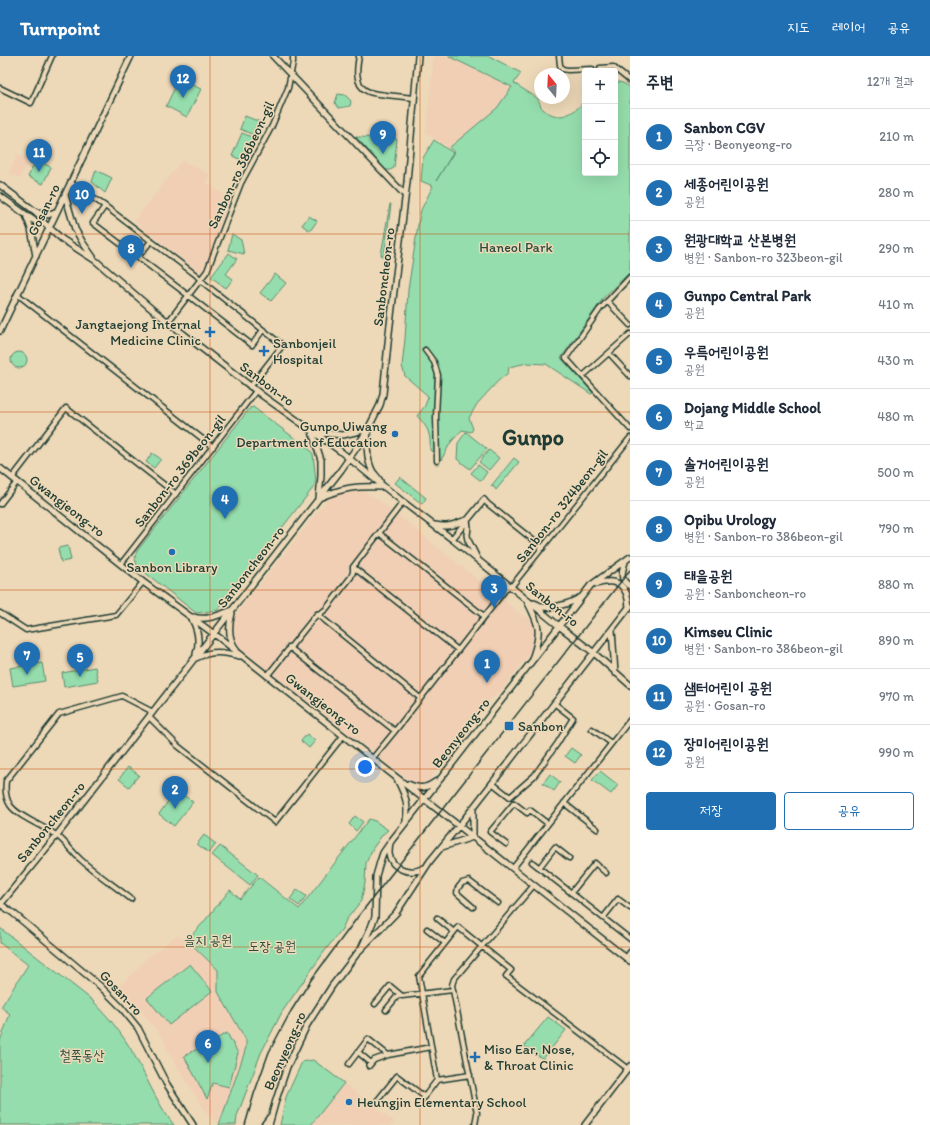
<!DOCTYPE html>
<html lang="ko">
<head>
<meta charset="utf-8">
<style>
	:root { --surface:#fff; --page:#f2f2f3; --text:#1f2937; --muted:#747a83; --line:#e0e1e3; --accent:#1f6fb2 }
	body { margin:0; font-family:Itim,"Poor Story",sans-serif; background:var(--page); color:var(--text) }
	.controls { position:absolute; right:12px; top:12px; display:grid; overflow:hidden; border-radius:4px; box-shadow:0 4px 16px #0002 }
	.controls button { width:36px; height:36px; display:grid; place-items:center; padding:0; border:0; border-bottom:1px solid var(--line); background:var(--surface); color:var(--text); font:20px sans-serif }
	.compass { position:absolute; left:534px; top:12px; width:36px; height:36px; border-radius:50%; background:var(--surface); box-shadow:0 4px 16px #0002; rotate:342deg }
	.you { position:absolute; left:365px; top:711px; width:14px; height:14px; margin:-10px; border:3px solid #fff; border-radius:50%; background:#1a73e8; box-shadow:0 0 0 6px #1a73e833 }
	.badge { display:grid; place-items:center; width:26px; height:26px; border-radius:50%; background:var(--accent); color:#fff; font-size:13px; font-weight:700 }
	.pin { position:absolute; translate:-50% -33px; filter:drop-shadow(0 1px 2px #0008) }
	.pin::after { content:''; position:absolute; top:21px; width:14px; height:12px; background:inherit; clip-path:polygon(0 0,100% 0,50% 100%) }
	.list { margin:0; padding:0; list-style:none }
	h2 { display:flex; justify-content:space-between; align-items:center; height:52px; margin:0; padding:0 16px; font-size:17px }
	h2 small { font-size:13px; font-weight:400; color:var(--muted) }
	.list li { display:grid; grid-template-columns:26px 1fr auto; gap:12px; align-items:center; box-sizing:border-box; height:56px; padding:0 16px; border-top:1px solid var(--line) }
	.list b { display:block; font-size:15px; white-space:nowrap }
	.list p { margin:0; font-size:13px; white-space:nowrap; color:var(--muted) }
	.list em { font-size:13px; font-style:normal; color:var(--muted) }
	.actions { display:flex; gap:8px; padding:12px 16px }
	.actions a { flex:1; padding:9px 0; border:1px solid var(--accent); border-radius:4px; text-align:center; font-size:14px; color:var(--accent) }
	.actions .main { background:var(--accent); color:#fff }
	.icon { flex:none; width:22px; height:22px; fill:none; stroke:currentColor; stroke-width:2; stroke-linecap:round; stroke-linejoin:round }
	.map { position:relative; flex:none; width:630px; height:1069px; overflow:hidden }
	header { display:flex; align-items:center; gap:24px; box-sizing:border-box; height:56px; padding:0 20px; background:var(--accent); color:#fff }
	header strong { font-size:19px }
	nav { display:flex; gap:22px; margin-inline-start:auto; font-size:14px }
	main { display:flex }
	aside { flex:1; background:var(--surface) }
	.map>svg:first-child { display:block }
</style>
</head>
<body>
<header>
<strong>Turnpoint</strong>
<nav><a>지도</a><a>레이어</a><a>공유</a></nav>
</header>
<main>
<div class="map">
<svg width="630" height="1069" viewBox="0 0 630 1069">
	<rect width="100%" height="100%" fill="#edd8b7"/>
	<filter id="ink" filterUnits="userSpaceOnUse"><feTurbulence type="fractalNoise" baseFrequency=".025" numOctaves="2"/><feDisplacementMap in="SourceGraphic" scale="8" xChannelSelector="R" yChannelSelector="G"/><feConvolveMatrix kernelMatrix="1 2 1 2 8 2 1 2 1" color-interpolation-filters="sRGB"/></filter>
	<g filter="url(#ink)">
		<path fill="#f0cfb5" d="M434,0H448L512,31L497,52L449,92L426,77Z
			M18,98L29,103L20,122L9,117Z
			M182,105L209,118L206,126L229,143L217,177L205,210L203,214L200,215H197L134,165Z
			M362,434L385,449L525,562L528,561L533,569L534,586L532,594L499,637L493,641L468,671L425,729L413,728L237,590L232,563L329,442L334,439Z
			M176,880L187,884L218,914V936L246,984V991L243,1001L220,1067L215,1065L208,1058L198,1044L169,997L163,982L120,929L136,915L144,905Z
			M344,1027L394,1066L392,1069H311Z"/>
		<path fill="#95ddad" stroke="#5a8d70" d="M448,0H489L521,17L514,27C519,31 535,40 538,43C540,47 540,51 544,54C560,66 573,58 585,45V117H615V27C621,24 625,29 630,31V216L604,241L561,302L593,337L591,338L546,308L527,307L509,311L508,317L498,325L477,348L469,362L473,373L471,376L462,374L451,386L441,404L430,394C431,378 428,371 417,360L425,350L428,340L405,320L402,310L405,283L408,234L418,169L421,154L433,130L421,125L423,102L434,84L453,97L436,125L454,96L449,92L497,52L512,31Z
			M179,23L201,33L187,61L166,50Z
			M338,38L345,39L351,45L350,50L339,52L335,47Z
			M245,60L260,66L254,79L240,73Z
			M242,77L254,82L244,105L232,100Z
			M356,81L391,82L397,83L394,112L390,114H386Z
			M36,104L51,111L43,128L28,121Z
			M96,114L112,122L105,137L92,126Z
			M390,148H391L384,201L381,199Z
			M309,160L317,165L310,175L302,169Z
			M232,178L241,184L244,198L228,194Z
			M229,197L237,203L226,218L233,223L226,232L211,221Z
			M275,218L286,227L271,245L260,237Z
			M11 304a8 8 0 1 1 16 0a8 8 0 1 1-16 0Z
			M253,351L309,393L313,398L316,425L313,432L218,554L196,557L138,511C135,505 134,501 137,495L250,352Z
			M466,376L487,393L470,413L457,403L458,387Z
			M489,394L499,402L489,414L479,406Z
			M152,397L161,403L154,412L146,406Z
			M514,402L519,406L496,434L494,431L491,430Z
			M478,409L487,416L481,425L471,417Z
			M400,421L426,442L422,448L395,427Z
			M68,490L71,504L61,506L58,492Z
			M42,607L45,625L13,630L10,612Z
			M95,611L98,625L64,631L62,617Z
			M307,678L315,685L309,692L301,685Z
			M571,692L581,699L575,707L565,700Z
			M128,711L139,719L129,731L119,723Z
			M600,715L618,729L611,738L592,724Z
			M550,718L560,726L554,735L543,727Z
			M179,736L193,746L174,770L159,758L174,737Z
			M355,760L363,766L356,775L349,768Z
			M369,763L375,765L388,774L383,778L373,792L366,807L365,827L361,845L346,864L342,873L324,896L282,956L261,997L237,1060L236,1069H219L243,1001L246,991V984L218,936V914L187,884L202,868L230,834L240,843L259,821L299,853Z
			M204,779L216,788L209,797L197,788Z
			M220,790L258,819L250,829L212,799Z
			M297,834L306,840L299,850L290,843Z
			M0,872L92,944C111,963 127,984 139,1008C150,1029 159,1050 174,1069H0V985L10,958L1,951L28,909L0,887Z
			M190,908L212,935L169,969L147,942Z
			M548,961L566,974L543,1003L524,990Z
			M227,977L238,997L229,1031L213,1027L207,1043L184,1000Z
			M313,1004L344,1027L311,1069H280L286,1041L302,1006Z"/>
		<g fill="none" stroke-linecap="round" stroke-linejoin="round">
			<g stroke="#1f3d34" stroke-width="7">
				<path id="minor" d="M359,0C357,11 354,29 367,35C372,38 380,38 386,39C395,40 405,41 414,42
					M559,0L560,9L562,13L568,14L592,13
					M600,12L613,11L630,25
					M0,32L31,47L52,0
					M71,127L105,150L93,167L189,240L252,289L263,274
					M105,150L196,219L205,228L281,288L282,290L250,331
					M138,201L151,185
					M630,221L600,253L566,302L630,373
					M17,238L213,391
					M607,245L630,269
					M168,266L207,215L234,145L241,127L272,70L288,32L293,6V0
					M425,294L434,306L438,319L436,360L437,405
					M609,297L630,320
					M583,320L630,278
					M12,422L66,352L176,438
					M484,444L488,448L543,492
					M0,448L17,426
					M379,477L484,560
					M121,508L256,335
					M353,511L458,594
					M511,531L630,382
					M0,557L26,574L116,559L143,526
					M317,558L420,642
					M289,591L395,675
					M267,620L317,558L321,557L326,553L351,521L353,516V511L403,446
					M149,661L178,690L275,766L343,680
					M592,673L611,687
					M372,703L395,675L509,529
					M492,727L510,741L534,720L557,688L573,662L554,647
					M564,747L597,773
					M506,788L490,776L514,747L527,757L530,754L547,767
					M532,806L630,883
					M513,812L630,664
					M539,812L555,791L569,802
					M571,837L595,807L606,817
					M131,843C115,830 95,817 80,803C72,796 65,785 56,779C44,770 18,761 10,749C5,741 5,733 6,725L59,658L122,640L153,656
					M473,851L457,837L458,832L462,827L469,825L498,847
					M437,862L454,876
					M603,862L618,843L630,852
					M427,873L445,887
					M626,902L630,896
					M375,948L390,930L402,940L453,934
					M386,954L399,938
					M358,996L371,1007
					M349,1008L368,983L388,999L431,991
					M369,1010L374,1004L388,999
					M470,1019L437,1024L419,920L458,871L511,914L506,920L628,1013
					M422,1044L437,1024
					M377,1045L397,1020L425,1041
					M475,1069L477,1057L452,929L454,923L534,829"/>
			</g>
			<g stroke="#1f3d34" stroke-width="8">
				<path id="tertiary" d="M273,0L405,139
					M0,129L36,156L40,160L43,166
					M65,139L75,173L83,187L93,201
					M0,140L36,166H43L62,183L96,205L154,255L263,340L340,395L403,446L452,483L559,570L594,597L630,629
					M36,156L42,157L48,159L57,155
					M26,159L31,173L36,200
					M0,275L131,0
					M0,412L143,526L221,583L397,722L459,770L630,905
					M319,442L321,420V404L312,376L343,379L368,373C367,387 366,402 372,414C374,418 378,421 380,425
					M319,442C344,431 357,430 383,431
					M435,469C451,472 453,468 467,464L468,471L467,479L468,484L477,502
					M452,483L484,444
					M625,506C622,515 619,524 630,530
					M596,528C619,521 628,530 629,552
					M527,545C539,568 542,575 533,600
					M534,547C537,548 540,550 543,551C552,553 572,547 579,542
					M232,557C229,568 228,583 236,593
					M193,561C207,565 219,559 232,554
					M192,563C198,574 200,586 196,598
					M612,574L615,617
					M196,602C212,594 223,596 240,600
					M397,723C405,739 409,747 406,765
					M408,728C419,733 425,733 435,726
					M390,787C389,791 389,794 389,798C392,814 411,819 424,812
					M442,791L473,781V752
					M0,848L13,857L100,930L120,950L138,972L166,1027L193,1069
					M0,849L57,779L341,414L357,391L368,373L380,349L383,338L389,277L407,126L418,0
					M362,891L371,871L375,861L376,820L380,806L383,797L392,784L441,722L591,529L630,501
					M264,1069L270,1061
					M269,1069L276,1044L287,1011L307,969L332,930L359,895L396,857L430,805L466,761L630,550
					M585,1069L630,1010"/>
			</g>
			<use href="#minor" stroke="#edd8b7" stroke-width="4"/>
			<use href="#tertiary" stroke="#edd8b7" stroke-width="5"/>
			<path stroke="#1f3d34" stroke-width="1.5" d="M245,1069L254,1038L269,996L291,955L311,924L357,862L630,514"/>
		</g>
	</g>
	<path fill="none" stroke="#ca5512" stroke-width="1" stroke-opacity="0.55" d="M210,0V1069M420,0V1069M0,178H630M0,356H630M0,534H630M0,713H630M0,891H630"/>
	<g fill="#1f6fb2" stroke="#edd8b7" stroke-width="1.5">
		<path d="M208 270h4v4h4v4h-4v4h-4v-4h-4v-4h4z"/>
		<path d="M262 289h4v4h4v4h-4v4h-4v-4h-4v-4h4z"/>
		<circle cx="395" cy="378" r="4"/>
		<circle cx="172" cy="496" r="4"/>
		<rect x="504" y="665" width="10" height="10" rx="2"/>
		<path d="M473 995h4v4h4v4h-4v4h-4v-4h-4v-4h4z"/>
		<circle cx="349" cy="1046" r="4"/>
	</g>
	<g text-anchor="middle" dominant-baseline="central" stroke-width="3" stroke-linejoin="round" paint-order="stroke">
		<g font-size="14" fill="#1f3d34" stroke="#edd8b7">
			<text transform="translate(241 109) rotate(-65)">Sanbon-ro 386beon-gil</text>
			<text transform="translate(44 154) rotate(-64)">Gosan-ro</text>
			<text transform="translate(384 221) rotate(-83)">Sanboncheon-ro</text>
			<text transform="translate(267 328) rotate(37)">Sanbon-ro</text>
			<text transform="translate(180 415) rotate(-52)">Sanbon-ro 369beon-gil</text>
			<text transform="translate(67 450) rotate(38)">Gwangjeong-ro</text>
			<text transform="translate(562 450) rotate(-52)">Sanbon-ro 324beon-gil</text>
			<text transform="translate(251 511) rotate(-52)">Sanboncheon-ro</text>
			<text transform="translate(552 548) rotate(39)">Sanbon-ro</text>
			<text transform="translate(323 648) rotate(38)">Gwangjeong-ro</text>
			<text transform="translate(461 677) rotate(-52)">Beonyeong-ro</text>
			<text transform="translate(51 766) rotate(-51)">Sanboncheon-ro</text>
			<text transform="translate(121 937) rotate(47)">Gosan-ro</text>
			<text transform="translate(285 995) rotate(-66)">Beonyeong-ro</text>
		</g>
		<g font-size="14" fill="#2b4d40" stroke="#edd8b7">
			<text x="516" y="191">Haneol Park</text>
			<text x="208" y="884">을지 공원</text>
			<text x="272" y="890">도장 공원</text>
			<text x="82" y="999">철쭉동산</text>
		</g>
		<g font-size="14" fill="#1f3d34" stroke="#edd8b7" text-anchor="start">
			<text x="201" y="268" text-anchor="end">Jangtaejong Internal<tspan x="201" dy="16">Medicine Clinic</tspan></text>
			<text x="273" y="287">Sanbonjeil<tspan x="273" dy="16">Hospital</tspan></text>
			<text x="387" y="370" text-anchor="end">Gunpo Uiwang<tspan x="387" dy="16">Department of Education</tspan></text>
			<text x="172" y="511" text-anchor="middle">Sanbon Library</text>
			<text x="518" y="670">Sanbon</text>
			<text x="484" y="993">Miso Ear, Nose,<tspan x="484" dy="16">&amp; Throat Clinic</tspan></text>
			<text x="357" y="1046">Heungjin Elementary School</text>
		</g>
		<g font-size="22" font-weight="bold" fill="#1f3d34" stroke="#edd8b7">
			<text x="533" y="381">Gunpo</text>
		</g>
	</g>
</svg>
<div class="controls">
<button>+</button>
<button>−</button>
<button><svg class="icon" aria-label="locate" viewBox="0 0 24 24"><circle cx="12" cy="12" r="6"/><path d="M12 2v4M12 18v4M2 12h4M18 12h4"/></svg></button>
</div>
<svg class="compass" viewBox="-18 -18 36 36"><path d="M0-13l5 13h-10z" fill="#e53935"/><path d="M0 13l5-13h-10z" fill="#747a83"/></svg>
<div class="you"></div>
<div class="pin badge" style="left:487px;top:627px">1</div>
<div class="pin badge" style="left:175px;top:753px">2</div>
<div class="pin badge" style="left:494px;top:552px">3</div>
<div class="pin badge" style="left:225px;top:463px">4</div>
<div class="pin badge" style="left:80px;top:621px">5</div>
<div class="pin badge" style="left:208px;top:1007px">6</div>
<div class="pin badge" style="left:27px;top:619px">7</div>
<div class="pin badge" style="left:131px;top:212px">8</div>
<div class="pin badge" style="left:383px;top:98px">9</div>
<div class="pin badge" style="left:82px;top:158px">10</div>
<div class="pin badge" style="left:39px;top:116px">11</div>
<div class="pin badge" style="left:183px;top:42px">12</div>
</div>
<aside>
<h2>주변<small>12개 결과</small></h2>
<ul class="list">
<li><span class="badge">1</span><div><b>Sanbon CGV</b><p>극장 · Beonyeong-ro</p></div><em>210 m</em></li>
<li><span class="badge">2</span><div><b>세종어린이공원</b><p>공원</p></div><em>280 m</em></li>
<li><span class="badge">3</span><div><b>원광대학교 산본병원</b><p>병원 · Sanbon-ro 323beon-gil</p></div><em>290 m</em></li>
<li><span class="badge">4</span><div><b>Gunpo Central Park</b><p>공원</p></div><em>410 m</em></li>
<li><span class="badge">5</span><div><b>우륵어린이공원</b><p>공원</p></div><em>430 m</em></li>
<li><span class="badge">6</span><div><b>Dojang Middle School</b><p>학교</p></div><em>480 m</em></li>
<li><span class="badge">7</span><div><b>솔거어린이공원</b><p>공원</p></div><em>500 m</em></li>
<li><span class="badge">8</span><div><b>Opibu Urology</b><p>병원 · Sanbon-ro 386beon-gil</p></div><em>790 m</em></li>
<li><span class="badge">9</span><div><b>태을공원</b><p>공원 · Sanboncheon-ro</p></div><em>880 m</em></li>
<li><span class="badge">10</span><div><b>Kimseu Clinic</b><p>병원 · Sanbon-ro 386beon-gil</p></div><em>890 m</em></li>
<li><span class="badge">11</span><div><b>샘터어린이 공원</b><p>공원 · Gosan-ro</p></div><em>970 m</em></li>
<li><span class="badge">12</span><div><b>장미어린이공원</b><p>공원</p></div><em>990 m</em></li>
</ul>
<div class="actions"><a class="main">저장</a><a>공유</a></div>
</aside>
</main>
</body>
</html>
